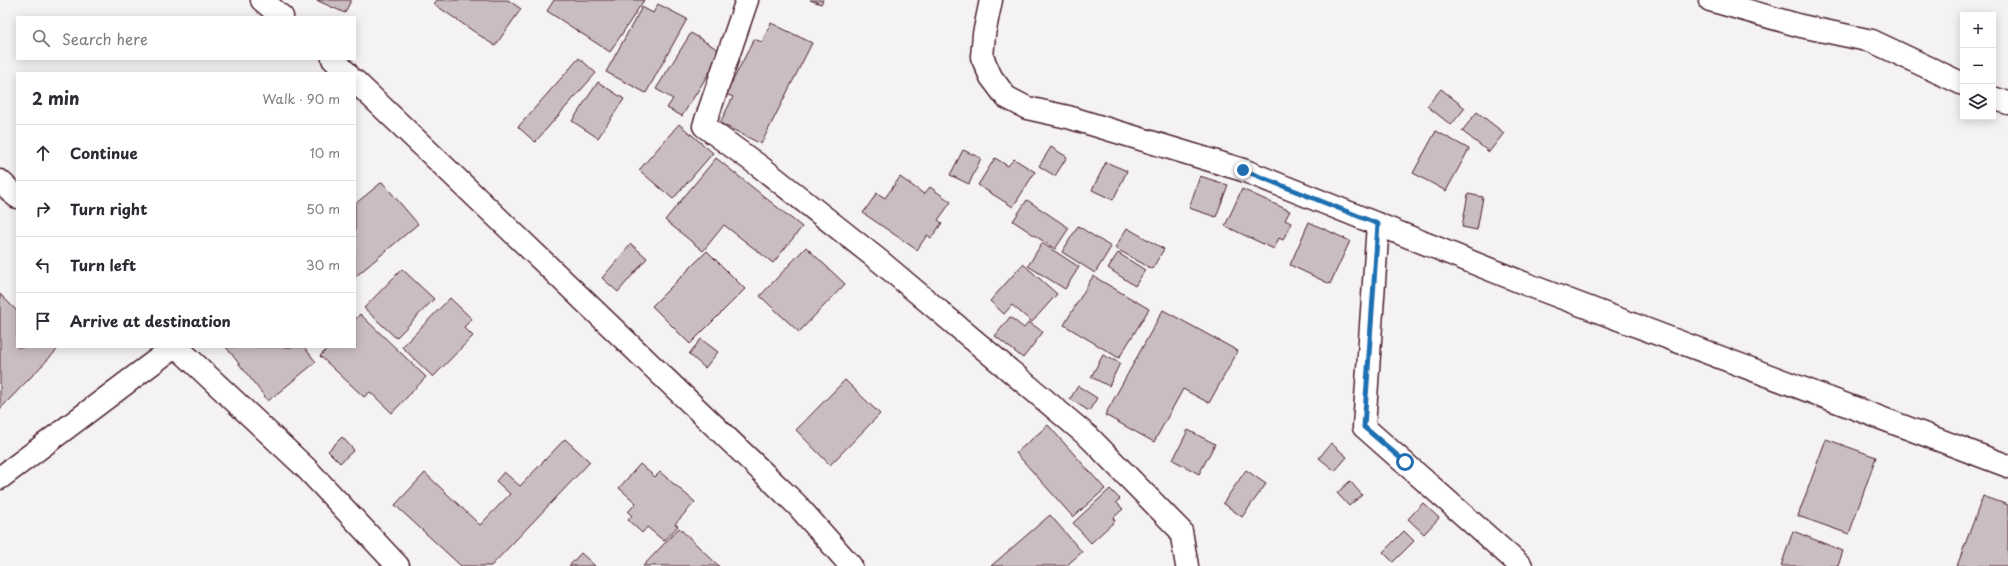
<!DOCTYPE html>
<html lang="en">
<head>
<meta charset="utf-8">
<style>
	:root { --surface:#fff; --page:#f7f7f7; --text:#2b2b33; --muted:#7c7c81; --line:#e1e1e2 }
	body { margin:0; font-family:"Playpen Sans",sans-serif; background:var(--page); color:var(--text) }
	.controls { position:absolute; right:12px; top:12px; display:grid; overflow:hidden; border-radius:0px; box-shadow:0 2px 10px #0003 }
	.controls button { width:36px; height:36px; display:grid; place-items:center; padding:0; border:0; border-bottom:1px solid var(--line); background:var(--surface); color:var(--text); font:20px sans-serif }
	.stop { position:absolute; width:12px; height:12px; margin:-9px; border:3px solid #1f6fb2; border-radius:50%; background:#fff }
	.stop.end { background:#1f6fb2; border-color:#fff; box-shadow:0 1px 4px #0008 }
	.list { margin:0; padding:0; list-style:none }
	h2 { display:flex; justify-content:space-between; align-items:center; height:52px; margin:0; padding:0 16px; font-size:17px }
	h2 small { font-size:13px; font-weight:400; color:var(--muted) }
	.list li { display:grid; grid-template-columns:26px 1fr auto; gap:12px; align-items:center; box-sizing:border-box; height:56px; padding:0 16px; border-top:1px solid var(--line) }
	.list b { display:block; font-size:15px; white-space:nowrap }
	.list em { font-size:13px; font-style:normal; color:var(--muted) }
	.icon { flex:none; width:22px; height:22px; fill:none; stroke:currentColor; stroke-width:2; stroke-linecap:round; stroke-linejoin:round }
	.map { position:relative; flex:none; width:2008px; height:566px; overflow:hidden }
	.search { position:absolute; background:var(--surface); box-shadow:0 2px 10px #0003; left:16px; top:16px; width:340px; height:44px; display:flex; align-items:center; gap:10px; box-sizing:border-box; padding:0 14px; border-radius:0px; color:var(--muted); font-size:15px }
	.panel { position:absolute; background:var(--surface); box-shadow:0 2px 10px #0003; left:16px; top:72px; width:340px; height:276px; border-radius:0px }
	.map>svg:first-child { display:block }
</style>
</head>
<body>
<div class="map">
<svg width="2008" height="566" viewBox="0 0 2008 566">
	<rect width="100%" height="100%" fill="#f4f2f2"/>
	<filter id="ink" filterUnits="userSpaceOnUse"><feTurbulence type="fractalNoise" baseFrequency=".025" numOctaves="2"/><feDisplacementMap in="SourceGraphic" scale="8" xChannelSelector="R" yChannelSelector="G"/><feConvolveMatrix kernelMatrix="1 2 1 2 8 2 1 2 1" color-interpolation-filters="sRGB"/></filter>
	<g filter="url(#ink)">
		<path fill="#cabdc1" stroke="#4a1f2b" d="M316,0H351L345,13Z
			M437,0H508L521,9L495,46L434,4Z
			M554,0H644L610,52L547,11Z
			M810,0H823L821,4Z
			M658,4L687,19L646,93L606,72L642,7L653,13Z
			M771,23L812,43L761,144L720,123L733,97L726,94L754,39L762,42Z
			M691,33L722,52L682,116L667,108L673,99L656,89Z
			M579,58L596,73L535,142L518,127Z
			M598,82L624,99L598,138L572,121Z
			M1441,89L1465,108L1451,125L1427,106Z
			M1477,112L1504,133L1489,152L1462,131Z
			M679,124L713,153L673,199L639,170Z
			M1436,131L1469,149L1446,191L1413,173Z
			M1051,147L1067,157L1055,176L1039,166Z
			M963,150L981,158L969,184L950,175Z
			M716,158L802,227L773,263L724,225L703,251L665,220Z
			M995,158L1008,166L1014,159L1035,172L1013,207L978,185Z
			M1106,162L1127,171L1113,200L1092,190Z
			M1200,176L1228,185L1216,217L1189,208Z
			M900,177L924,194L930,187L951,202L938,220L942,223L931,238L927,235L917,250L863,213L877,193L885,198Z
			M382,182L418,224L355,277V204Z
			M1242,189L1290,211L1285,220L1291,223L1283,240L1279,238L1274,249L1225,226Z
			M1468,194L1483,197L1477,230L1462,227Z
			M1027,200L1069,228L1055,249L1013,221Z
			M1309,222L1350,241L1330,284L1290,265Z
			M1078,226L1111,247L1095,273L1062,252Z
			M1127,228L1164,249L1152,269L1115,248Z
			M1042,243L1079,267L1065,289L1028,266Z
			M631,244L647,258L618,292L602,278Z
			M806,247L845,284L799,332L760,296Z
			M707,251L745,289L690,344L652,306Z
			M1118,253L1145,270L1135,286L1108,268Z
			M1023,264L1057,294L1032,322L1012,305L1004,314L990,301Z
			M402,269L434,299L396,338L364,308Z
			M1093,276L1149,309L1119,358L1064,325Z
			M0,294L17,311V347H54L57,350L0,409Z
			M450,298L472,319L464,327L473,336L433,377L402,347Z
			M1163,310L1238,351L1209,403L1183,389L1154,442L1105,415Z
			M360,314L426,377L392,413L370,392L364,397L320,356L329,347H355V320Z
			M1010,317L1024,328L1029,322L1043,332L1023,358L995,336Z
			M701,339L718,352L705,368L689,354Z
			M226,347H304L316,362L268,401Z
			M1103,355L1120,363L1109,386L1091,377Z
			M845,380L880,414L830,465L796,430Z
			M1078,386L1097,398L1089,411L1070,399Z
			M1048,425L1105,489L1073,517L1016,453Z
			M1188,430L1215,444L1199,474L1173,460Z
			M342,437L354,450L340,463L328,451Z
			M565,439L590,462L491,566H461L395,505L425,473L480,525L510,494L496,481L504,472L520,486Z
			M1826,439L1876,457L1849,534L1798,516Z
			M1331,443L1347,457L1335,471L1319,458Z
			M640,464L655,477L660,472L695,502L675,524L678,526L664,541L647,527L642,533L628,520L632,516L628,512L636,503L619,488Z
			M1246,470L1266,484L1242,517L1223,503Z
			M1350,481L1362,495L1349,506L1337,493Z
			M1110,489L1120,499L1116,502L1123,509L1113,518L1115,521L1091,543L1073,523Z
			M1983,496L2008,505V566H1957Z
			M1423,503L1439,518L1424,534L1408,519Z
			M1050,515L1082,552L1066,566H991Z
			M679,528L719,566H643Z
			M1404,531L1414,541L1393,562L1383,552Z
			M1793,531L1843,551L1838,566H1781Z
			M581,553L595,566H569Z"/>
		<g fill="none" stroke-linecap="round" stroke-linejoin="round">
			<g stroke="#4a1f2b" stroke-width="25">
				<path id="minor" d="M262,0L282,17
					M747,0L704,126L762,168L881,262L1090,438L1181,531L1187,566
					M991,0L984,34L982,57L991,77L1006,97L1027,108L1068,117L1243,170L1531,286L2008,466
					M1710,0L1801,26L1872,41L1963,84
					M333,59L347,73
					M355,81L797,505L851,566
					M1993,98L2008,103
					M0,181L17,197
					M1378,224L1364,427L1521,566
					M177,347L307,469L398,566
					M0,478L174,347"/>
			</g>
			<use href="#minor" stroke="#fff" stroke-width="22"/>
		</g>
	</g>
	<g fill="none" stroke-linecap="round" stroke-linejoin="round" filter="url(#ink)">
		<path stroke="#1f6fb2" stroke-width="5" d="M1243,170L1378,224L1364,427L1405,462"/>
	</g>
</svg>
<div class="controls">
<button>+</button>
<button>−</button>
<button><svg class="icon" aria-label="layers" viewBox="0 0 24 24"><path d="M12 4l9 5-9 5-9-5zM3 14l9 5 9-5"/></svg></button>
</div>
<div class="stop" style="left:1405px;top:462px"></div>
<div class="stop end" style="left:1243px;top:170px"></div>
<div class="search"><svg class="icon" aria-label="search" viewBox="0 0 24 24"><circle cx="10" cy="10" r="6"/><path d="M15 15l6 6"/></svg>Search here</div>
<section class="panel">
<h2>2 min<small>Walk · 90 m</small></h2>
<ul class="list">
<li><svg class="icon" aria-label="ahead" viewBox="0 0 24 24"><path d="M12 20V5M6 11l6-6 6 6"/></svg><div><b>Continue</b></div><em>10 m</em></li>
<li><svg class="icon" aria-label="right" viewBox="0 0 24 24"><path d="M7 20v-9h11M14 6l5 5-5 5"/></svg><div><b>Turn right</b></div><em>50 m</em></li>
<li><svg class="icon" aria-label="left" viewBox="0 0 24 24"><path d="M17 20v-9H6M10 6l-5 5 5 5"/></svg><div><b>Turn left</b></div><em>30 m</em></li>
<li><svg class="icon" aria-label="arrive" viewBox="0 0 24 24"><path d="M6 21V4h12l-3 4 3 4H6"/></svg><div><b>Arrive at destination</b></div></li>
</ul>
</section>
</div>
</body>
</html>
